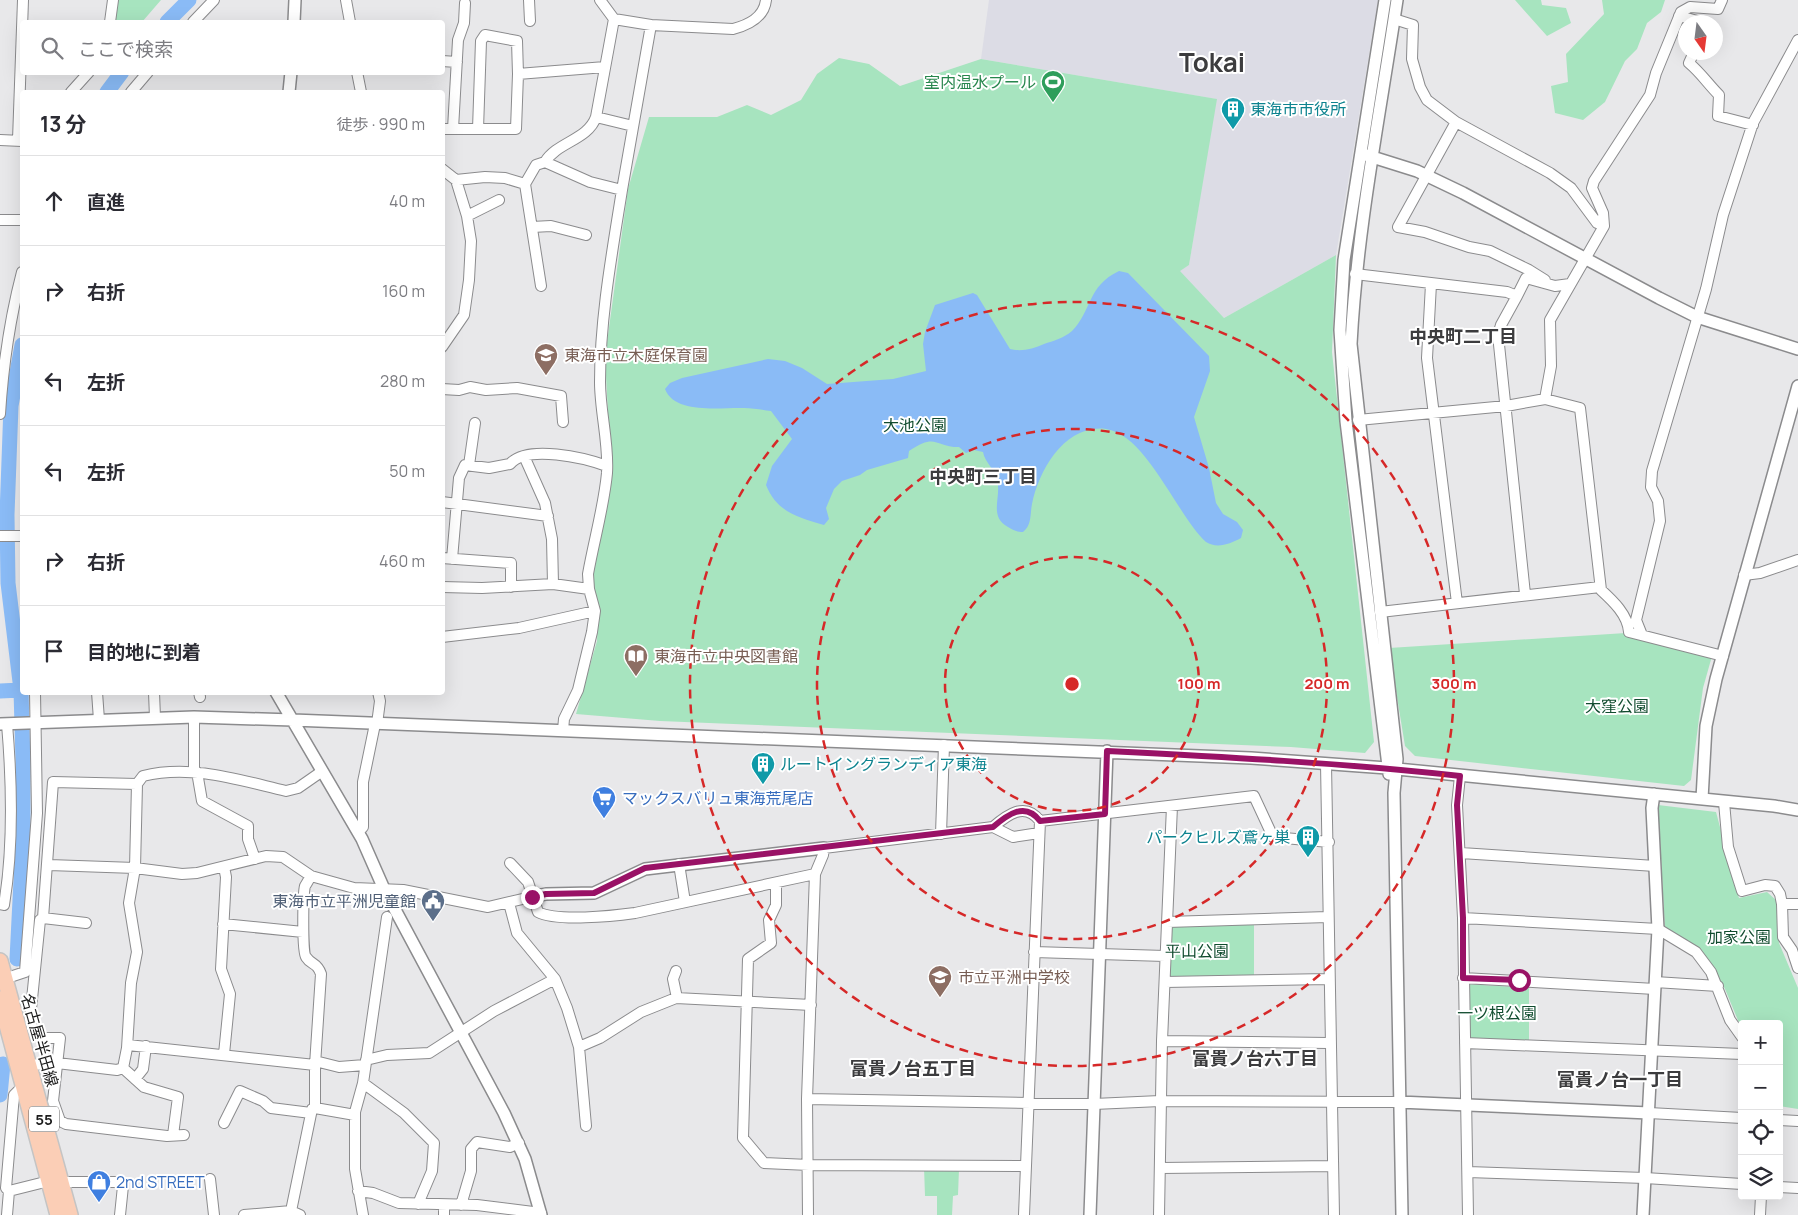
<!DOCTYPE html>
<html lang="ja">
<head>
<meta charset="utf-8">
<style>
	:root { --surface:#fff; --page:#f2f2f3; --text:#2b2b33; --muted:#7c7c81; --line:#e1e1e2 }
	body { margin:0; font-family:Manrope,"Noto Sans JP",sans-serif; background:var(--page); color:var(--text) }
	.controls { position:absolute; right:15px; bottom:15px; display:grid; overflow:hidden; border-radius:5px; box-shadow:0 5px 20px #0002 }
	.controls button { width:45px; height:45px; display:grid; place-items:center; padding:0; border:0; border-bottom:1px solid var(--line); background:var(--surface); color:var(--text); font:25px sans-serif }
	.compass { position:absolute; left:1678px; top:15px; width:45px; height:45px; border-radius:50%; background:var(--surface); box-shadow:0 5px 20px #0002; rotate:166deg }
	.stop { position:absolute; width:15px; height:15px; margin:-11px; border:4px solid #991266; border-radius:50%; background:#fff }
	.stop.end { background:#991266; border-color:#fff; box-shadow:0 1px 5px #0008 }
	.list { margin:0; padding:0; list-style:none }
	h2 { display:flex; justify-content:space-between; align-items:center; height:65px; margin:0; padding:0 20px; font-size:21px }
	h2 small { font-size:16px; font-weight:400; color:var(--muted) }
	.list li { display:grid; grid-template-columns:32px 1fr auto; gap:15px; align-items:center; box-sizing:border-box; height:90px; padding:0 20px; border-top:1px solid var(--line) }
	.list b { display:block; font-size:19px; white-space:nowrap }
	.list em { font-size:16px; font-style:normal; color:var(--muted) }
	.icon { flex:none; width:28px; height:28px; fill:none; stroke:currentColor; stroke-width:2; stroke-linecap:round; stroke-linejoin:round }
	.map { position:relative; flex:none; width:1798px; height:1215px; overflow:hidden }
	.search { position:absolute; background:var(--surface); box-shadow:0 5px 20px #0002; left:20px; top:20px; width:425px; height:55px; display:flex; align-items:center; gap:12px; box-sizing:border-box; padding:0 18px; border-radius:5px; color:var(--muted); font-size:19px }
	.panel { position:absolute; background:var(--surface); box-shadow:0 5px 20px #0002; left:20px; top:90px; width:425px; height:605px; border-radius:5px }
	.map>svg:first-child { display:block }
</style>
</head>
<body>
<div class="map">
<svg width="1798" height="1215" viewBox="0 0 1798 1215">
	<rect width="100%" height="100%" fill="#e8e8ea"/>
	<path fill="#dcdce5" d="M989,0H1378L1336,255L1224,318L1179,271L1189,265L1216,99L981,59Z"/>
	<path fill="#a7e4bf" d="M118,0H161L142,22H112Z
		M1515,0H1541L1542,5L1566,8L1571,23L1547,36Z
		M1602,0H1665L1661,12L1647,23L1637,49L1625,61L1605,102L1583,120L1555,113L1551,86L1568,82L1566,54L1604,14Z
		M839,58L869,64L900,86L981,59L1217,99L1189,265L1180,271L1224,318L1336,255L1332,352L1374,742L1365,753L1291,747L660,721L576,714L597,641L598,616L591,578L611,470L605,357L628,189L649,117H717L747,105L771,115L801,100L817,74Z
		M1626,633L1712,656L1703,688L1691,780L1684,786L1415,756L1405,746L1389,648Z
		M1658,805L1716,812L1739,898L1767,892L1777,901L1779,943L1798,988V1109L1779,1106V1024H1742V1030L1725,989L1711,964L1665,929Z
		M1254,923V977L1172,978L1169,975L1171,928L1175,925Z
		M1466,984L1529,988V1043L1470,1040Z
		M924,1167L959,1169L958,1195L953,1196L952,1215H937V1196H925Z"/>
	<path fill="#8abbf6" d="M1119,271L1128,273L1209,356L1210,371L1194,417L1209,468L1216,503L1223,514L1237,522L1243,530L1241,538C1230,544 1217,549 1206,542C1178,517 1146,434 1106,429C1065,424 1039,470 1032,504C1030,514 1032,525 1023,532C1017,532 1013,530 1008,527C988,516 1002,497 997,480C995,469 985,463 983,452L974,450L966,453L959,447C934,447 937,432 909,451L908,458L867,470L860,475L842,481L834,489L826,508L829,519L824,525C797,517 777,512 766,485L772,466L792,439L771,411C762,410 753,408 744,408C722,407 675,415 665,389L670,383L682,378L768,359L785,361L802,368L827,384L893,379L926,371L923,344L925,332L935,305L973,293L977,295L1010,349C1021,352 1033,349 1044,344C1053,341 1064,338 1072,331C1092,311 1087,286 1119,271Z"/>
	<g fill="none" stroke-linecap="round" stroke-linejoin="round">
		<path stroke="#8abbf6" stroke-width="15" d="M167,22L189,0
			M107,92L122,72
			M0,691L21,690
			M17,959L23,841V761L21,690L8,583L7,515L11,406L22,345
			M0,1095L3,1064"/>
		<g stroke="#8b8b8d" stroke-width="12">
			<path id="minor" d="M346,0L350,22
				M529,0L530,21
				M600,0L614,19L651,25L733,29C748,25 764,18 766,0
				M1679,16L1701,22
				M614,19L596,117L633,126
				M1394,19L1413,25L1412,59L1420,87L1427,100L1456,122L1550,173L1571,188L1597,223L1604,226
				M110,22L113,0
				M193,22L214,0
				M1694,52L1689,63C1701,73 1708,84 1719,95L1718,116L1753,125
				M442,61L457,62
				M357,72L361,92
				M518,74L516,129H478L481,41L485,35L517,41L518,74L605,67
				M71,92L89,72
				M131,92L148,72
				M1456,122L1398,227L1425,232L1469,247L1490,251L1529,270L1545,280V283
				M442,129H453L458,40L464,23L465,3
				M453,129H478
				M0,140L22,141
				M18,140L23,0
				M545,162C557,142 588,140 596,117
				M442,169L456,180L467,216L471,241L469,280L464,315L442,347
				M525,184L541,286
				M622,190L651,25
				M467,216L499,200
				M0,220H22
				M532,227L551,226L586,235
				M1355,274L1507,292L1517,296L1501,325L1498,335L1525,594
				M1431,284L1427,358L1457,603
				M1517,296L1526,278L1555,286L1570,284
				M442,389L459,390L470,387L486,390L517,388L561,396L563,422
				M1545,399L1551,366L1550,320L1604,226L1603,213L1592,188L1594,181L1650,95L1656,73L1681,12L1690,7L1718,9L1722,0
				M0,414C3,366 10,318 22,272
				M1358,420L1506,406L1545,399L1580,408L1601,590C1613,601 1628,615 1629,632L1723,656
				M524,456L545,503L552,539L553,584
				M469,465L475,423
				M442,502L548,516
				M0,536H22
				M442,558L511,563V587
				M452,559L459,478L465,465L489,468L510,464C527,444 585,458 607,466
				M1744,575L1760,573L1798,560
				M442,587L482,588L553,584L589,589L588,574C594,540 604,506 607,473C609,443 600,412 600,382C600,318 612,253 622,190L590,182L545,162L536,165L525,184L505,178L485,177L456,180
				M1380,612L1600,587
				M1642,635L1636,620L1660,521L1658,501L1651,487L1652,471L1706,289L1723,215L1753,123L1798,40
				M442,637L519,628L595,611
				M97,692L99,720
				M154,692L155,718
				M199,692L200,697
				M377,724L380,701L378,692
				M563,730L564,719L578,690L592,632L595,611L589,589
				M1326,764L1334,1215
				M194,772V717
				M197,772L202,801L248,826V839L255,859
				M1460,776L1457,805L1463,918L1468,1215
				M1724,802L1728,847L1742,891L1765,885L1775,886L1780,894L1782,904L1783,937L1792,950L1798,968
				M1040,821L1254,796L1273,837L1329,842
				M993,827L1013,837L1039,833
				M358,832L363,827V782L375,724
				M941,834L944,745
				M1461,853L1655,866
				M510,863L528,882L538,912C557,922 613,916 635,913L815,874
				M679,864L685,902
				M49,865L135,868L182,874L197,873L266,856L283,857L311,876L354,888L403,890L488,907L531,897
				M776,884V905L769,920L771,943L748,959L743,1138L764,1163L809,1165L1025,1166
				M509,903L517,933L555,979L567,1008L579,1047L586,1126
				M0,904L4,905C14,845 12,783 7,724
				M1782,904H1798
				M43,918L40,920L30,1019L33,1030L41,1038H60L53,1101L60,1121L66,1124L167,1136L184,1135
				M1463,918L1658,929L1696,952L1711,972L1730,1020L1742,1037
				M1167,922L1328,917
				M86,923L43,918L53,782L137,784
				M223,924L303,932
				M1034,952L1165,956
				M676,971L673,979L677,998
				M1463,978L1655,989
				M4,979L25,972L37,813L35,692
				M1165,982L1329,979
				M1655,982L1718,986
				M1162,1041L1329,1043
				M1465,1043L1742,1054
				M128,1045L315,1065
				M579,1047L600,1038L641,1012L676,998L811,1005
				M224,1054L230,994L221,969L226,877L224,867
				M366,1060L387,1055L429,1053L494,1011L555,979
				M315,1061L339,1067L365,1065
				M30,1065L57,1063L117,1070L123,1068L127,1048L131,983L137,952L129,903L135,868L137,784L143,776C191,764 239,780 286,791L298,788L321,772
				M123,1068L144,1087L178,1097L173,1135
				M135,1079L143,1069L146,1046
				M363,1083L404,1113L434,1143L432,1171L418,1204
				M807,1099L1094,1104L1160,1101L1399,1102
				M315,1108L355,1115
				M1649,1113L1742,1118
				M1779,1120L1798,1121
				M224,1123L240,1091L263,1101L271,1108L311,1113
				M1161,1168L1333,1166
				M1468,1172L1645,1178L1742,1184
				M210,1179L214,1215
				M61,1182H119L123,1186L120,1215
				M1779,1187L1798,1188
				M9,1191L49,1181
				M358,1191L373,1193L399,1203L477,1205L541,1213
				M461,1205L471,1171V1149L477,1142L510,1147L519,1143
				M291,1211L312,1109L315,1108V1065L321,974C317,962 311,965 306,957C302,952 303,893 305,886C307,883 309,879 311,876
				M7,1215L9,1191L6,1188L14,1095L23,1086
				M244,1215L291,1211L300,1215
				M363,1215L355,1169V1112L363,1083L387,917
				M444,1215V1205
				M808,1215L807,1099L815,874L823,855L824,848L993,827C1007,815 1025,801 1040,821L1024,1215
				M1159,1215L1162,1041L1172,806
				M1760,1215L1761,1196"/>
		</g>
		<g stroke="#8b8b8d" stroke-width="14">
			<path id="tertiary" d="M1385,0L1344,260L1340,330L1346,421L1389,774
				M1397,0C1380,114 1357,228 1351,344L1397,759L1394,793L1402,1215
				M294,22L295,0
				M289,92L291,72
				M1366,155L1417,171L1463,193L1659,298L1697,317L1798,349
				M276,692L362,839L384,889L504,1113L525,1159L541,1215
				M0,724L194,717L293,720L1251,758L1387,768L1774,806L1798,810
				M1702,799L1706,726L1716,679L1798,386
				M531,897L546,894L594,893L645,869L824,848
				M1399,1102L1649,1113
				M1090,1215L1107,751
				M1643,1215L1658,929L1652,808L1654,794"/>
		</g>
		<g stroke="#c4c4c4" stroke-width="18">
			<path id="primary" d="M0,961L70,1215
				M0,999L58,1215"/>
		</g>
		<use href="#minor" stroke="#fff" stroke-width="10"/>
		<use href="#tertiary" stroke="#fff" stroke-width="11"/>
		<use href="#primary" stroke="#fbceb6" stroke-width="15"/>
	</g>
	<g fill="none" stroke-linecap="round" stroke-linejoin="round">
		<path stroke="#991266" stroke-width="6" d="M532,897L546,894L594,893L645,868L993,827C1007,815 1025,801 1040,821L1105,814L1107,751C1225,757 1343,763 1460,776L1457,805L1463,918V978L1519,980"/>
	</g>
	<g fill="none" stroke="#d62828" stroke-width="2.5" stroke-dasharray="9 6">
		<circle cx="1072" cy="684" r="127"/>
		<circle cx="1072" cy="684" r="255"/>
		<circle cx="1072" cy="684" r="382"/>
	</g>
	<defs>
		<g id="stadium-pin" transform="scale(1.25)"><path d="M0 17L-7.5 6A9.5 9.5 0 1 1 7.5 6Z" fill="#2e9e5b" stroke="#fff"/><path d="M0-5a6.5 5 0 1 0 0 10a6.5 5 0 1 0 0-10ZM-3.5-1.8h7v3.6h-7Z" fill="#fff"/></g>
		<g id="building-pin" transform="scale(1.25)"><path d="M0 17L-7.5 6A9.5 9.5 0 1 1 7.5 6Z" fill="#0f9aa8" stroke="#fff"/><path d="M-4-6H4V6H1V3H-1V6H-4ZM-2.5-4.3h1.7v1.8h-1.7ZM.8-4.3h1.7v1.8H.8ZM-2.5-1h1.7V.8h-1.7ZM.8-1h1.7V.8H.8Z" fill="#fff"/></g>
		<g id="school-pin" transform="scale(1.25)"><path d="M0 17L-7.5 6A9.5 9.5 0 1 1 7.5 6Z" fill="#8d6e63" stroke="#fff"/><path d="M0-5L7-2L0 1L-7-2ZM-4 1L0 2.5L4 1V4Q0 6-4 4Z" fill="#fff"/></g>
		<g id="library-pin" transform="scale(1.25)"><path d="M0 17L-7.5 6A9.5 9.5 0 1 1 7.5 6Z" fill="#8d6e63" stroke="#fff"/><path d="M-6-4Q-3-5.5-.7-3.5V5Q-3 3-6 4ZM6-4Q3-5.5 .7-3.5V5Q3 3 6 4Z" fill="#fff"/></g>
		<g id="supermarket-pin" transform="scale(1.25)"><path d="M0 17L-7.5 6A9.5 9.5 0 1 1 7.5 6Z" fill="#3f7fe0" stroke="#fff"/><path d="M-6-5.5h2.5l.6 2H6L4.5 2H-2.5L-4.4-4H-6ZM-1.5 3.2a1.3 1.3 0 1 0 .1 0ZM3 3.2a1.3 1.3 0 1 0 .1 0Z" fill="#fff"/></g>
		<g id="civic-pin" transform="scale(1.25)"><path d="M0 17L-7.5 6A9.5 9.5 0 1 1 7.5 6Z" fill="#5c6f8a" stroke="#fff"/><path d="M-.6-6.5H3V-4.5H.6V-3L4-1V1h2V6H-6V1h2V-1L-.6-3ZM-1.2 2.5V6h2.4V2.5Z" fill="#fff"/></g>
		<g id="shop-pin" transform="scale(1.25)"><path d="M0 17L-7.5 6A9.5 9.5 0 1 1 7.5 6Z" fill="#3f7fe0" stroke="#fff"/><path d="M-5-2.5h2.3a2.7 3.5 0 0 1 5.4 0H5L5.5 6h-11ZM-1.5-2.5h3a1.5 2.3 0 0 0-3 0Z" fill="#fff"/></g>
	</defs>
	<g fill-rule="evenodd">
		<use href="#stadium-pin" x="1053" y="82"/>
		<use href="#building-pin" x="1233" y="109"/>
		<use href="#school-pin" x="546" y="355"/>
		<use href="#library-pin" x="636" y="656"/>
		<use href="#building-pin" x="763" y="764"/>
		<use href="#supermarket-pin" x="604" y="798"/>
		<use href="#building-pin" x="1308" y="837"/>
		<use href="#civic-pin" x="433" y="901"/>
		<use href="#school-pin" x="940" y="977"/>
		<use href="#shop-pin" x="99" y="1182"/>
	</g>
	<g text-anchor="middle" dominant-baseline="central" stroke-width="4" stroke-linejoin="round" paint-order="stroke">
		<rect fill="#fff" stroke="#606060" stroke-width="1" x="29" y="1106.5" width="30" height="25" rx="4"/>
		<g font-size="15" font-weight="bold" fill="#1c1c1c">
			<text x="44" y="1119">55</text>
		</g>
		<g font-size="16" fill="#27864d" stroke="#fff" text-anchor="end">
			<text x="1036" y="82">室内温水プール</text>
		</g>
		<g font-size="16" fill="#0d838f" stroke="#fff" text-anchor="start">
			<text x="1250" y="109">東海市市役所</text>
			<text x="780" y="764">ルートイングランディア東海</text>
			<text x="1290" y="837" text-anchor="end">パークヒルズ鳶ヶ巣</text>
		</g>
		<g font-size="16" fill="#785e54" stroke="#fff" text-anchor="start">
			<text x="564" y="355">東海市立木庭保育園</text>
			<text x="654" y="656">東海市立中央図書館</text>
			<text x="958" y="977">市立平洲中学校</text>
		</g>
		<g font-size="16" fill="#114c2f" stroke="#fff">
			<text x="915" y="425">大池公園</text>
			<text x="1617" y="706">大窪公園</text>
			<text x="1739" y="937">加家公園</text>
			<text x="1197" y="951">平山公園</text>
			<text x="1497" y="1013">一ツ根公園</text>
		</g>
		<g font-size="16" fill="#366cbe" stroke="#fff" text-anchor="start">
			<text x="622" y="798">マックスバリュ東海荒尾店</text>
			<text x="116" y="1182">2nd STREET</text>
		</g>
		<g font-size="16" fill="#4e5e75" stroke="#fff" text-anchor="end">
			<text x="416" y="901">東海市立平洲児童館</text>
		</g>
		<g font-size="16" fill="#1c1c1c" stroke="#fff">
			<text transform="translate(40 1040) rotate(74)">名古屋半田線</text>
		</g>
		<g font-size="18" font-weight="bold" fill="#3c3c3e" stroke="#fff">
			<text x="1463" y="336">中央町二丁目</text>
			<text x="983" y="476">中央町三丁目</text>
			<text x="1255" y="1058">富貴ノ台六丁目</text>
			<text x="913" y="1068">富貴ノ台五丁目</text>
			<text x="1620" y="1079">富貴ノ台一丁目</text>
		</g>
		<g font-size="26" font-weight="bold" fill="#3c3c3e" stroke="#fff">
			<text x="1212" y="62">Tokai</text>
		</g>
	</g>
	<circle cx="1072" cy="684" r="8" fill="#d62828" stroke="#fff" stroke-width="2.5"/>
	<g font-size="15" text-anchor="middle" font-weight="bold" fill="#d62828" stroke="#fff" stroke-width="4" stroke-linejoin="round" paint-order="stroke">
		<text x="1199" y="689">100 m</text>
		<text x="1327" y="689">200 m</text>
		<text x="1454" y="689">300 m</text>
	</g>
</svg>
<div class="controls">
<button>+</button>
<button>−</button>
<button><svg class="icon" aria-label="locate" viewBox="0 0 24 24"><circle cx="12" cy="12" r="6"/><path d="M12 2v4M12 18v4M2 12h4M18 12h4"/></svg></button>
<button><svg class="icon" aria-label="layers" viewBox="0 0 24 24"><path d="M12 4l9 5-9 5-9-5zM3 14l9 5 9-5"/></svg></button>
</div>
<svg class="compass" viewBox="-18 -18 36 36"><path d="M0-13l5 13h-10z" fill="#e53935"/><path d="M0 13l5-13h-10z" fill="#7c7c81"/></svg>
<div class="stop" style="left:1519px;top:980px"></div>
<div class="stop end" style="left:532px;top:897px"></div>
<div class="search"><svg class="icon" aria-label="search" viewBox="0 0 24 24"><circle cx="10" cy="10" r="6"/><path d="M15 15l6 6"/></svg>ここで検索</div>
<section class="panel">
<h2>13 分<small>徒歩 · 990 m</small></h2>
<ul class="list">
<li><svg class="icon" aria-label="ahead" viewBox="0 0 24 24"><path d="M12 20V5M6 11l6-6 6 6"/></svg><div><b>直進</b></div><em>40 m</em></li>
<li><svg class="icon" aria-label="right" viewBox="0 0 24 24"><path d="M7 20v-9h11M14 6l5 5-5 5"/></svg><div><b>右折</b></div><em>160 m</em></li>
<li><svg class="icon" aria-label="left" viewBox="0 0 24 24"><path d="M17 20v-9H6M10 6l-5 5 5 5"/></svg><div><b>左折</b></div><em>280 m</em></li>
<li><svg class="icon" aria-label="left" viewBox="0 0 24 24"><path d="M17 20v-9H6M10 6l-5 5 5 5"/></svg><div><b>左折</b></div><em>50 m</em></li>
<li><svg class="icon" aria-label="right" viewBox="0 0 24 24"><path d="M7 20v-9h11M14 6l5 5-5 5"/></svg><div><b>右折</b></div><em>460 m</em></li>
<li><svg class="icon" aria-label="arrive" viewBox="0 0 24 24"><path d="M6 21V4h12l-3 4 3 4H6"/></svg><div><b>目的地に到着</b></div></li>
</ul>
</section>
</div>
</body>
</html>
